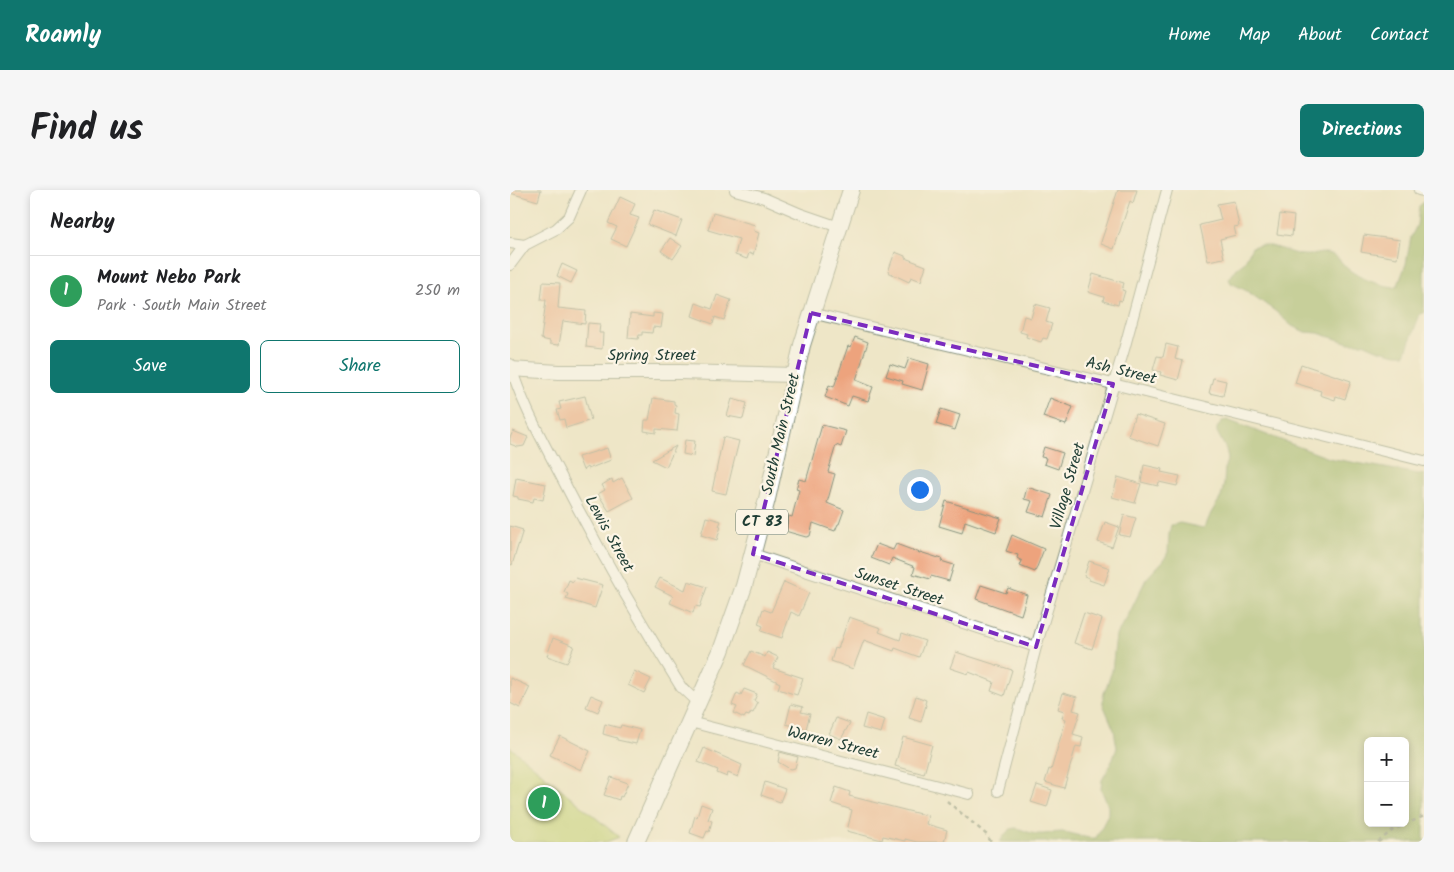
<!DOCTYPE html>
<html lang="en">
<head>
<meta charset="utf-8">
<style>
	:root { --surface:#fff; --page:#f6f6f6; --text:#202124; --muted:#757577; --line:#e0e0e0; --accent:#0f766e }
	body { margin:0; font-family:Kalam,sans-serif; background:var(--page); color:var(--text) }
	.controls { position:absolute; right:15px; bottom:15px; display:grid; overflow:hidden; border-radius:8px; box-shadow:0 2px 8px #0003 }
	.controls button { width:45px; height:45px; display:grid; place-items:center; padding:0; border:0; border-bottom:1px solid var(--line); background:var(--surface); color:var(--text); font:25px sans-serif }
	.you { position:absolute; left:409px; top:299px; width:18px; height:18px; margin:-12px; border:4px solid #fff; border-radius:50%; background:#1a73e8; box-shadow:0 0 0 8px #1a73e833 }
	.badge { display:grid; place-items:center; width:32px; height:32px; border-radius:50%; background:var(--accent); color:#fff; font-size:16px; font-weight:700 }
	.pin { position:absolute; translate:-50% -50%; border:2px solid #fff; box-shadow:0 1px 5px #0006 }
	.list { margin:0; padding:0; list-style:none }
	h2 { display:flex; justify-content:space-between; align-items:center; height:65px; margin:0; padding:0 20px; font-size:21px }
	h2 small { font-size:16px; font-weight:400; color:var(--muted) }
	.list li { display:grid; grid-template-columns:32px 1fr auto; gap:15px; align-items:center; box-sizing:border-box; height:70px; padding:0 20px; border-top:1px solid var(--line) }
	.list b { display:block; font-size:19px; white-space:nowrap }
	.list p { margin:0; font-size:16px; white-space:nowrap; color:var(--muted) }
	.list em { font-size:16px; font-style:normal; color:var(--muted) }
	.actions { display:flex; gap:10px; padding:15px 20px }
	.actions a { flex:1; padding:11px 0; border:1px solid var(--accent); border-radius:8px; text-align:center; font-size:18px; color:var(--accent) }
	.actions .main { background:var(--accent); color:#fff }
	.map { position:relative; flex:none; width:914px; height:652px; overflow:hidden; border-radius:8px }
	header { display:flex; align-items:center; gap:30px; box-sizing:border-box; height:70px; padding:0 25px; background:var(--accent); color:#fff }
	header strong { font-size:24px }
	nav { display:flex; gap:28px; margin-inline-start:auto; font-size:18px }
	.intro { display:flex; align-items:center; justify-content:space-between; box-sizing:border-box; height:120px; padding:0 30px }
	h1 { margin:0; font-size:35px }
	.button { padding:12px 22px; border-radius:8px; background:var(--accent); color:#fff; font-size:18px; font-weight:700 }
	main { display:flex; gap:30px; padding:0 30px }
	aside { flex:1; background:var(--surface); border-radius:8px; box-shadow:0 2px 8px #0003 }
	.map>svg:first-child { display:block }
</style>
</head>
<body>
<header>
<strong>Roamly</strong>
<nav><a>Home</a><a>Map</a><a>About</a><a>Contact</a></nav>
</header>
<div class="intro"><h1>Find us</h1><a class="button">Directions</a></div>
<main>
<aside>
<h2>Nearby<small></small></h2>
<ul class="list">
<li><span class="badge" style="background:#2e9e5b">1</span><div><b>Mount Nebo Park</b><p>Park · South Main Street</p></div><em>250 m</em></li>
</ul>
<div class="actions"><a class="main">Save</a><a>Share</a></div>
</aside>
<div class="map">
<svg width="914" height="652" viewBox="0 0 914 652">
	<rect width="100%" height="100%" fill="#fcf5e5"/>
	<filter id="ink" filterUnits="userSpaceOnUse"><feTurbulence type="fractalNoise" baseFrequency=".02" numOctaves="2"/><feDisplacementMap in="SourceGraphic" scale="10" xChannelSelector="R" yChannelSelector="G"/><feConvolveMatrix kernelMatrix="1 2 1 2 8 2 1 2 1" color-interpolation-filters="sRGB"/></filter>
	<filter id="wash" filterUnits="userSpaceOnUse"><feTurbulence type="fractalNoise" baseFrequency=".0096" numOctaves="4" result="noise"/><feDisplacementMap in="SourceGraphic" scale="20" xChannelSelector="R" yChannelSelector="G"/><feGaussianBlur stdDeviation="1.12" result="paint"/><feColorMatrix in="noise" values="0 0 0 0 0 0 0 0 0 0 0 0 0 0 0 0 0 1.4 0 .05"/><feComposite in="paint" operator="in"/></filter>
	<g filter="url(#wash)">
		<rect width="100%" height="100%" fill="#eee6c7"/>
		<path fill="#bfd173" stroke="#6f8754" d="M0,557L109,647L96,652H0Z"/>
		<path fill="#97b365" stroke="#5b784c" fill-rule="evenodd" d="M914,12V123L910,124L895,164H887L869,160L853,153H839L808,143L795,142L782,136L765,121L737,101L721,93L719,89L727,78L734,73L742,57C760,50 776,64 794,65C803,66 812,61 821,64C829,67 832,74 838,79C852,89 867,95 884,97L888,95L896,74L901,47L907,35L909,16Z
			M717,230L819,268L914,285V652H490C504,628 508,642 527,644C535,645 543,642 551,642C563,642 573,649 586,648L598,625V616L591,599L592,590L600,576L607,558L604,540L593,514V506L602,481L606,445L616,430L636,389L654,370L658,362L659,344L661,335L670,333L693,338L696,335L701,323L711,307L714,294L715,276L718,268L716,259L707,242V238L712,231ZM858,551H895V633H858Z"/>
		<g id="blocks">
			<path fill="#eda37d" d="M0,0H31L28,11L0,3Z
				M608,0H627L623,13L620,11L604,59L591,54V52Z
				M110,7L125,14L120,25L129,28L116,56L101,49L107,37L98,33Z
				M724,11L729,36L724,37L726,45L710,49L714,68L698,71L690,35L711,30L707,14Z
				M144,20L172,30L166,46L138,35Z
				M203,23L245,35L244,41L249,43L243,65L239,63L237,69L225,65L229,49L198,40Z
				M770,24L784,26L782,46L767,44Z
				M854,45L890,50L887,68L851,62Z
				M160,48L172,56L163,69L151,61Z
				M385,62L395,66V68L416,76L411,91L401,87L399,92L378,82Z
				M52,74L67,81L61,93L47,86Z
				M583,84L614,93L612,100L615,101L612,111L609,110L608,115L593,111L594,107L578,102Z
				M33,92L50,93L48,118L76,121L75,134L53,131L49,155L40,154V151L31,149L36,110H31Z
				M207,105L221,110L214,130L205,127L203,134L182,126L186,113L202,119Z
				M525,114L540,118L536,132L542,134L537,149L533,148L531,152L516,147L517,144L510,142L514,126L521,128Z
				M143,123L153,124L151,138L143,137L142,143L132,142V145H129L128,149L118,148L120,124L143,127Z
				M78,133L90,134L89,143H93L92,159L76,157Z
				M345,147L358,152L346,190L363,197L358,211L342,206L338,216L315,207L319,195L324,197L338,156L341,157Z
				M656,154L668,157L665,169L673,171L668,190L650,185L651,182L643,180L647,166L653,167Z
				M399,168L419,174L412,200L392,194L393,191L376,186L380,174L395,179Z
				M791,174L841,191L835,209L826,206L825,210L810,205L811,201L785,193Z
				M703,188L716,191L713,206L699,203Z
				M75,206L81,230L56,238L54,229L50,230L47,220L51,219L49,212Z
				M143,208L164,211V214L166,215L165,223L169,224L167,241L146,239V243L134,241L135,230H139Z
				M540,208L563,217L556,235L533,227Z
				M222,209L237,213L233,229L217,226Z
				M431,219L450,225L445,240L426,234Z
				M625,224L655,234L648,256L618,246Z
				M312,235L336,241L331,257L326,255L318,282L325,284L317,313L334,320L329,334H328L325,341L303,333L300,346L296,347L275,341L279,326L282,327L289,300L286,299L289,289L296,291Z
				M3,241L18,247L14,256L8,257L0,254V248Z
				M213,247L229,251L216,304L202,301Z
				M175,250L185,251L183,266L173,264Z
				M166,256L156,277L142,270Z
				M534,257L553,263L548,279L534,274L536,268L531,267Z
				M97,258L101,270L78,279L77,277L73,280L68,267Z
				M634,275L652,279L651,282L670,286L667,296L649,292L648,296L631,292Z
				M608,287L631,294L625,313L602,307Z
				M6,288L36,294L33,310L24,308L23,312L8,309V307L3,306Z
				M112,288L123,308L99,321L88,304L95,300L92,295L102,289L103,293Z
				M517,297L542,305L535,327L518,322L522,311L514,309Z
				M436,311L491,328L486,342L455,331L452,343L429,336Z
				M614,325L626,328L620,347L609,345Z
				M196,327L211,331L209,336H211L207,350L191,345Z
				M595,332L609,337L602,357L588,352Z
				M0,336L13,340L2,375L0,374Z
				M502,345L534,359L525,382L510,376L512,371L507,368L508,365L496,361Z
				M367,354L383,360L386,354L410,363V362L432,369L431,371L444,375L439,391L421,386L420,389L403,384L405,377L382,368L379,375L361,368Z
				M579,371L600,378L594,395L579,390V388L574,386Z
				M65,388L93,395L85,418L56,409L58,404L54,402L59,390L63,392Z
				M150,388L175,400L178,391L197,397L190,417L185,416L183,423L160,413L163,406L145,397Z
				M274,392L299,403L289,426L281,422L272,448L251,441L253,436L248,434L253,419L261,422Z
				M471,395L496,403L498,398L517,405L511,425L466,409Z
				M574,423L592,429L582,459L564,453Z
				M339,427L371,438L369,442L390,450L392,443L415,451L409,467L385,458L384,461L354,450L343,479L321,471L325,458L328,459Z
				M43,448L64,456L57,473L37,466Z
				M241,461L255,467L257,462L268,467L263,478L293,488L287,505L268,499L270,493L234,475Z
				M446,462L502,480L494,506L481,501L484,492L459,482L458,484L440,478Z
				M124,481L141,489L134,503L118,495Z
				M0,488L20,497L10,518L0,513Z
				M234,499L247,504L244,511L248,513L243,523L241,522L239,526L236,525L234,528L224,523L227,517L222,515L227,503L231,505Z
				M553,503L567,507L563,520L570,522L563,544L573,547L571,557L566,556L554,598L535,592L539,579L541,580L556,529L552,528L554,521L548,519Z
				M81,505L93,510L88,522L76,517Z
				M406,506L416,510L415,514L416,515L411,532L399,528Z
				M281,514L293,517L291,522L300,524L296,539L276,534Z
				M356,524L375,530L371,543L352,538Z
				M326,528L340,533L331,549L319,544Z
				M95,534L110,538L111,535L130,540L126,554L107,550V548L93,544Z
				M50,546L80,561L71,580L40,565Z
				M393,547L422,555L414,584L385,576Z
				M194,558L232,575L228,587L218,583L217,587L207,583L208,580L188,572Z
				M270,562L288,567L285,578L280,579L268,572Z
				M101,587L118,593L112,607L110,606L109,610L94,605Z
				M255,592L275,599L270,612L251,605Z
				M527,595L542,600L537,617L521,612Z
				M326,597L340,602L339,606L418,626L416,634L437,640L434,652H407L395,649V651L373,646L372,650L337,641L342,620L321,613Z
				M191,614L202,618L198,630L202,631L199,642L197,641L194,648L180,643L185,626L187,627Z"/>
		</g>
	</g>
	<g filter="url(#ink)">
		<use href="#blocks" fill-opacity="0" stroke="#86927e" stroke-width="1"/>
		<g fill="none" stroke-linecap="round" stroke-linejoin="round">
			<g stroke="#86927e" stroke-width="12">
				<path id="street" d="M225,0L254,8L291,24L329,37
					M909,0L914,1
					M0,53L15,55
					M0,75L15,55L46,39L59,27L71,0
					M301,123L603,194L914,271
					M0,174C12,215 34,253 54,292C90,362 129,430 171,497L188,513
					M243,364L526,457
					M180,532L459,604
					M488,601L526,457L615,156L657,0"/>
			</g>
			<g stroke="#86927e" stroke-width="16">
				<path id="secondary" d="M0,179L49,182H169L284,185"/>
			</g>
			<g stroke="#86927e" stroke-width="18">
				<path id="primary" d="M126,652L211,461L234,396L257,309L292,155L341,0"/>
			</g>
			<path stroke="#86927e" stroke-width="2.5" stroke-dasharray="4 4" stroke-linecap="butt" d="M437,611L477,645L481,652
				M868,652L883,640L914,626"/>
			<use href="#street" stroke="#fff" stroke-width="10"/>
			<use href="#secondary" stroke="#fff" stroke-width="14"/>
			<use href="#primary" stroke="#fff" stroke-width="16"/>
		</g>
	</g>
	<path d="M0 0H914V652H0ZM301,123L603,194L526,457L243,364Z" fill="#eee6c7" fill-opacity=".55" fill-rule="evenodd"/>
	<path fill="none" stroke="#7b2cbf" stroke-width="4" stroke-dasharray="10 6" stroke-linejoin="round" d="M301,123L603,194L526,457L243,364Z"/>
	<g text-anchor="middle" dominant-baseline="central" stroke-width="4.5" stroke-linejoin="round" paint-order="stroke">
		<rect fill="#fcf5e5" stroke="#617469" stroke-width="1" x="226" y="319.5" width="52" height="25" rx="4"/>
		<g font-size="15" font-weight="bold" fill="#1f3d34">
			<text x="252" y="332">CT 83</text>
		</g>
		<g font-size="16" fill="#1f3d34" stroke="#fcf5e5">
			<text x="142" y="165">Spring Street</text>
			<text transform="translate(611 181) rotate(14)">Ash Street</text>
			<text transform="translate(271 244) rotate(-77)">South Main Street</text>
			<text transform="translate(558 296) rotate(-74)">Village Street</text>
			<text transform="translate(99 344) rotate(61)">Lewis Street</text>
			<text transform="translate(389 397) rotate(18)">Sunset Street</text>
			<text transform="translate(323 553) rotate(14)">Warren Street</text>
		</g>
	</g>
</svg>
<div class="controls">
<button>+</button>
<button>−</button>
</div>
<div class="you"></div>
<div class="pin badge" style="left:34px;top:613px;background:#2e9e5b">1</div>
</div>
</main>
</body>
</html>
